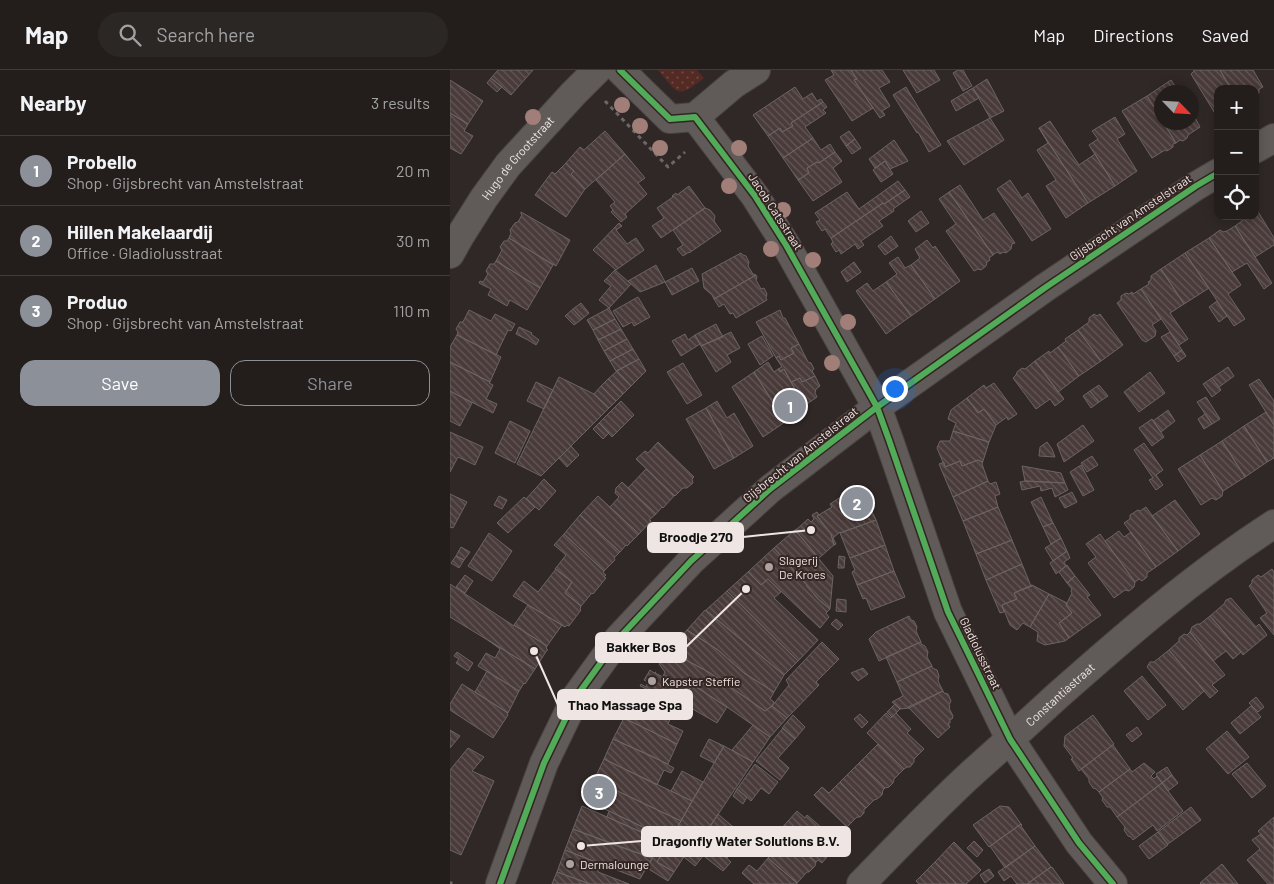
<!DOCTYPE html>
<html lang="en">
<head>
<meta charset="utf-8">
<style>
	:root { --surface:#231e1c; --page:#2b2725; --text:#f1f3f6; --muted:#a3a2a3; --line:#403c3b; --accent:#8c9099 }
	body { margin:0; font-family:Barlow,sans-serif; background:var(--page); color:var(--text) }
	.controls { position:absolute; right:15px; top:15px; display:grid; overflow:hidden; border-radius:10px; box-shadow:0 2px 12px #0003 }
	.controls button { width:45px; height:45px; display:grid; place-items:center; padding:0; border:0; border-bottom:1px solid var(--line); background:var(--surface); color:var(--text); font:25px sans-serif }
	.compass { position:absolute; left:704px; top:15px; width:45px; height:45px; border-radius:50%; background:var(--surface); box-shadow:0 2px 12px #0003; rotate:115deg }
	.you { position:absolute; left:444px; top:318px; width:18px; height:18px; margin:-12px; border:4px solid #fff; border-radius:50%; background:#1a73e8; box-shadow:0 0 0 8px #1a73e833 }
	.badge { display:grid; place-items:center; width:32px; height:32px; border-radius:50%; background:var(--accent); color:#fff; font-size:16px; font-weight:700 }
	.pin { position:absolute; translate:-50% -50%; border:2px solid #fff; box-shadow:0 1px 5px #0006 }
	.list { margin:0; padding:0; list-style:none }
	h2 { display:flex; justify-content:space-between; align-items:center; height:65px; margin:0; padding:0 20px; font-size:21px }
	h2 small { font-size:16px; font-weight:400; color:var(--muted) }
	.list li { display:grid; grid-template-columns:32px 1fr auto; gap:15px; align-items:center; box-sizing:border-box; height:70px; padding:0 20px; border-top:1px solid var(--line) }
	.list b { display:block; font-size:19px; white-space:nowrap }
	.list p { margin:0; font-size:16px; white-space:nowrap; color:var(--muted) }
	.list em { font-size:16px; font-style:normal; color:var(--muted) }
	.actions { display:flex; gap:10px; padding:15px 20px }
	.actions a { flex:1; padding:11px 0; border:1px solid var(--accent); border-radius:15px; text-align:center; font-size:18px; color:var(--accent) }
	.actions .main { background:var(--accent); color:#fff }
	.icon { flex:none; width:28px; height:28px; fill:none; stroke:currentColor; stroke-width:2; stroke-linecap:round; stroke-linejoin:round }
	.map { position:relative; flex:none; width:824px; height:814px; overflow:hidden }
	header { display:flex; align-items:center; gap:30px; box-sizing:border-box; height:70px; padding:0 25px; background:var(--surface); border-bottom:1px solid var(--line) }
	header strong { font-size:24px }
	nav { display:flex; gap:28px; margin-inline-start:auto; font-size:18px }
	.search { width:350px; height:45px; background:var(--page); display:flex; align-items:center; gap:12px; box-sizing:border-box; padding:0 18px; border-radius:28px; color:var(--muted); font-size:19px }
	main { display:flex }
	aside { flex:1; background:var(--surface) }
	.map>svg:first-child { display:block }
</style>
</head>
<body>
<header>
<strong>Map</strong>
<div class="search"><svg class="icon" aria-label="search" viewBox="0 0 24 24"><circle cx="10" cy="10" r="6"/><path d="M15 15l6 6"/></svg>Search here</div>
<nav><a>Map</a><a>Directions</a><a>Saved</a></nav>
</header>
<main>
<aside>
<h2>Nearby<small>3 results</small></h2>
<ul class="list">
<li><span class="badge">1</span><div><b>Probello</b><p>Shop · Gijsbrecht van Amstelstraat</p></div><em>20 m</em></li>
<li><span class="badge">2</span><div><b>Hillen Makelaardij</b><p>Office · Gladiolusstraat</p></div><em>30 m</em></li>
<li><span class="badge">3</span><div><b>Produo</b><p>Shop · Gijsbrecht van Amstelstraat</p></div><em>110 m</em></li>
</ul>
<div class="actions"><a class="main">Save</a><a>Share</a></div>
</aside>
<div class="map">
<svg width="824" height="814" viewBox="0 0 824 814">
	<defs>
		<pattern id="park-dots" width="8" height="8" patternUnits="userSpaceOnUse" patternTransform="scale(1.25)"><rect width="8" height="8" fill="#542b24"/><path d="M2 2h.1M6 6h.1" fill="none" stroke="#6d4a44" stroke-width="1.8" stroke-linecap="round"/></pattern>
		<pattern id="building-back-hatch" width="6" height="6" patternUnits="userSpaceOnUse" patternTransform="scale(1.25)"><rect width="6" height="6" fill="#493b39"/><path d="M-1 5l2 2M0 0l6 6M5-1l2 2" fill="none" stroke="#645756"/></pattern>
	</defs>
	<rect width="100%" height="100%" fill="#2f2826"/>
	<path fill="url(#park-dots)" d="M208,0H247L254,8C227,29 229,25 208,0Z"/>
	<path fill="url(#building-back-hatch)" stroke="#6b6463" d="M48,0H83L61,25L41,8Z
		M381,0H401L407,9L404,10L423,38L402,51L375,10L384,5Z
		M401,0H432L440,12L429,18L440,36L432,41L435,45L430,48L404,10L407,9Z
		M453,0H484L490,10L467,23Z
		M508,0H513L522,16L513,21L503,3Z
		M744,0H770L781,19H768V44L766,45L741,4L744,1Z
		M770,0H803L813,17L809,19V23L805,25V19H781Z
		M41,8L52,17L47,22L37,13Z
		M537,9L554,41L540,48L523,18Z
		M0,10L33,31L18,54L0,43Z
		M721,10L729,22H712V49L697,26Z
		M345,17L353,29L362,23L367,31L371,29L373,32L341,53L343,56L332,62L330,58L318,66L303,45Z
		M456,17L491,75L479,82L468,62L467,63L443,25Z
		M523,18L529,28L506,41L501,31Z
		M697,26L712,49V52H713L726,73L723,74V77L717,81L715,80L702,88L672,41Z
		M373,32L377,37L373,40L376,43L355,57L363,68L333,88L318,66L330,58L332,62L343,56L341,53Z
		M742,42L750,57L738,65L737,68L733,71L730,70L726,73L713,52H742Z
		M0,43L18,54L14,61L23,66L11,84L0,78Z
		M665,47L675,64L667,69L687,101L665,116L639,75L648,69L642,61Z
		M540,48L554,70L514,95L497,71Z
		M600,51L629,95L645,84L665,116L638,133L589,58Z
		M589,58L638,133L616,148L596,116L606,110L587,80L598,73Z
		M155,61L175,84L135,119L121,104L124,101L116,93L130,77L134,80Z
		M399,61L405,69L396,76L390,67Z
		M363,68L371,80L380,74L385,82L369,93L367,92L357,98L359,103L348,110L333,88Z
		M405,69L411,78L402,84L396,76Z
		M444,70L458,91L440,99L435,91L425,98L419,89Z
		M385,82L392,91L383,98L392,112L363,131L348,110L359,103L357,98L367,92L369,93Z
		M175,84L195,108L188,113L197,124L175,144L177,147L171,152L161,142L163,140L160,136L165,132L146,110Z
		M435,91L443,104L431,112L423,100Z
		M116,93L124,101L121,104L135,119L116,147L85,125L102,102L105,104Z
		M560,110L572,128L578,123L601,159L582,171L547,119Z
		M448,111L455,120L434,134L433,133L381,168L375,159L372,161L366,152L370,150L365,143L397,122L409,139Z
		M510,115L533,150L544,143L565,173L562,174L561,179L556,183L553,182L550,184L547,182L543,185L499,122Z
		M239,116L255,138L211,168L202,156L214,148L207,138L223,127L222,126L226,123L227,125Z
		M455,120L460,127L443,139L444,141L429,151L433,156L411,171L414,175L408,179L405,174L391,184L389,180L386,182L381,174L383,172L381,168L433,133L434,134Z
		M499,122L543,185L539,188L540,190L537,192L536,196L531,200L528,199L524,201L496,161L506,154L489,129Z
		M255,138L260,140L265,146L264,151L271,161L239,183V182L233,186L227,179L233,175L223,160Z
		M807,140L824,168V175L805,187L785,156L792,151L795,148L794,146H805V141Z
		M471,141L479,153L466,162L458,151Z
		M71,142L120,170L106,196L59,168L61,163L60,160L65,153L68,152L72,145L71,144Z
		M169,153L172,156L166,160L177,174L186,168L194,180L166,200L143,180Z
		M785,156L822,213L814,219L797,193L782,202L759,168L770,160L773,162L777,161Z
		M441,166L448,176L435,185L428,176Z
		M59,168L103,195L90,218L46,191L52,180L50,177L54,171H57Z
		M759,168L791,215L778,224L795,249L784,256L735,183Z
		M477,170L483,178L485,176L510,211L485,229L461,195L470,188L465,179Z
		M291,183L293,185L296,186L299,192L298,196L303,204L306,205L264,229L262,225L254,218L252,204Z
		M735,183L759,218L734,234L711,199Z
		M448,187L455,198L461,195L485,229L461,246L436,212L447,204L439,193Z
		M46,191L90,218L77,240L60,230L57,236L38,225L41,219L29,213L30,211L33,212L38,204L36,201L40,194H44Z
		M404,192L411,202L397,212L391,202Z
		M206,195L215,212L190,222L178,211Z
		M242,198L249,211L222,225L215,212Z
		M711,199L734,234L720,243L738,269L729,275L691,219L699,214L698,212L701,210V206Z
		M165,200L181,214L159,238L149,230L161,216L154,211Z
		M306,205L307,207L306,210L311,219L314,218L317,224L316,228L317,230L286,248L283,243L280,244L274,234L269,237L264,229Z
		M436,212L461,246L436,264L406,221L417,213L423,221Z
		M691,219L711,249L702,255L706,261L705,266L696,272L692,270L667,233L671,230V226L676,223L679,224L682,222L683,224Z
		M188,227L200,247L184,256L182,252L173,257L163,241Z
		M767,231L777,246L769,252L759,237Z
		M131,233L139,243L132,249L123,239Z
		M159,238L165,249L143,260L137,250Z
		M123,239L132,249L124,255L115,246Z
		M19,240L41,251L45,244L65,254L61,261L58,260L46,285L7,265L8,262L6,259L10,252H13Z
		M330,240L333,248H335L349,274L341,278L344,283L331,290L329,286L326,288L306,252Z
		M644,244L647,246L650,244L673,275L651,291L628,260L639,252V248Z
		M165,249L171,259L148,270L143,260Z
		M266,254L273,267L251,276L245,265Z
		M69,257L82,263L81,264L89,270L86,275L78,270L66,264Z
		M171,259L177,269L154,281L148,270Z
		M628,260L651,291L629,306L608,277L616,271L615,269Z
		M281,262L290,278L277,285L281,292L266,302L251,276Z
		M720,262L732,280L724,286L711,267Z
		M235,264L238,270L245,265L250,274L231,286L222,271Z
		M7,265L51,287L40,312L0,292V277Z
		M312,266L323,286L310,295L298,274Z
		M177,269L183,279L160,291L154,281Z
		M349,274L358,292L361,293L364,299L362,301L365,306L352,312L350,308L341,312L334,299L330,302L328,299L332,297L326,288L329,286L331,290L344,283L341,278Z
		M608,277L629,306L608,322L585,291L599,281L600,283Z
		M183,279L189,289L166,301L160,291Z
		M732,280L736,286L728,292L724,286Z
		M189,289L196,301L181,316L167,301Z
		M585,291L614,329L605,336L600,329L586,339L563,308L566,305L567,302L572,298L575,299Z
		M0,292L40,312L39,313L43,315L36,329L47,334L43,343L0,321Z
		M318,292L324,302L328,299L330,302L334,299L354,336L337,347L335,350L336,352H335L304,302Z
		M233,293L252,325L237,334L217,302Z
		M778,297L784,306L769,317L762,308Z
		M167,301L181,316L173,324L158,309Z
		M304,302L335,352L313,367L282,317Z
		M700,302L715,323L689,342L674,322Z
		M365,306L370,316L366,319L365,323L367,327L354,336L341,312L350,308L352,312Z
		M109,307L144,324L159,338L91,406L67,394Z
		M762,308L771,320L762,327L753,314Z
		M158,309L173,324L166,331L151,316Z
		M809,309L824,331V355L799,315Z
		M86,312L103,320L94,339L77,331Z
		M544,313L567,344L558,350L557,347L546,355L534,339L528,343L517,328L534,315L536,318Z
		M649,315L658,326L649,332L640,321Z
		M151,316L166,331L159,338L144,324Z
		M0,321L22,333L10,356L0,351Z
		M640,321L649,332L641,338L633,326Z
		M756,327L770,349L762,354L747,332Z
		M517,328L528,343L534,339L546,355L539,372L503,361L506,353L498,349L501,340Z
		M171,331L184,345L162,367L149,353Z
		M267,331L277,348L284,343L303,376L284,388L256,338Z
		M256,338L284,388L264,399L236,349Z
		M718,340L725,351L711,362L703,351Z
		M816,342L824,355V388L817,392L794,356Z
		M755,344L762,354L754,359L748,349Z
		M702,349L714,367L702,376L689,358Z
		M60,351L80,361L65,393L45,383Z
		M149,353L159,363L153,369L143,359Z
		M633,355L644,371L614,392L607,374Z
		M794,356L817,392L795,407L772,371Z
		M503,361L539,372L533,391L532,392L528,390L512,396L510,391L495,397L487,378L490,371H500Z
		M0,362L33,377L25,395L8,387L0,402Z
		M772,371L795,407L773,421L750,385Z
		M208,372L244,407L242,409L243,413L237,418H233L225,426L186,389L195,381L198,383Z
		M597,372L602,379L605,387L589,386L590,377Z
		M694,373L713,400L706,405L713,415L706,420L699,410L703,408L684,380Z
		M121,376L129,385L117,397L109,388Z
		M750,385L773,421L772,426L766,430L762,428L751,435L728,399Z
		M642,386L648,395L637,402L631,393Z
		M528,390L532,392L533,391L532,394L538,411L503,427L489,394L494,392L495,397L510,391L512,396Z
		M631,395L644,420L633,426L620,402Z
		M572,396L611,403L615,413L575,411Z
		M196,399L224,426L213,438L212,437L206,444L178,418Z
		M94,409L106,421L89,440L76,429Z
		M538,411L540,414L546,412L550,424L545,426L548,437L513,451L503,427Z
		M575,411L615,413L618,420L605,427L602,418L591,421L590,416L572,420L570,412Z
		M172,412L206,444L199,450L201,451L189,464L160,437L169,427L165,423L166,418Z
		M403,421L405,425L410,427L414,425L426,450L390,463V462L383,468L386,474L384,475L381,464L367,446L382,437L380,434L397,423L398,425Z
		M622,422L627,432L615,438L609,428Z
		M0,424L17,432L3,458L0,457Z
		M49,426L57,430L52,439L44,435Z
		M148,426L189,464L177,476L176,475L170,482L130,445Z
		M74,427L85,437L58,463L47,453Z
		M591,427L603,453L593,457L581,432Z
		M725,430L750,464L728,481L702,446Z
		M548,437L562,470L526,484L513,451Z
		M696,437L728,481L706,497L674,453L680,449V445L688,440L690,441Z
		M367,442L369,445L367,446L381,464L384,475L385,474L369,488L345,460L347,459L358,449L361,452L364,449L362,445Z
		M130,445L170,482L164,488L165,490L154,501L114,464Z
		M426,450L435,475L400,488L390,463Z
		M603,453L611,468L601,474L593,457Z
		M345,460L383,506L380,539L369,530L356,515H357L349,506L324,478Z
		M669,461L674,467L681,462L706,497L697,503V507L692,511L689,509L685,512L655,471Z
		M39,463L62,481L42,511L18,496Z
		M114,464L154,501L153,503L156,505L154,507L156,508L143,524L142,523L131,536L115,523L122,512L105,499L116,485L104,475Z
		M650,464L685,512L684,517L679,521L675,520L664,528L638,493L646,487L636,474Z
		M611,468L617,481L603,491L595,478Z
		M562,470L572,494L536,510L526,484Z
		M435,475L444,501L407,515L402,502L405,500L400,488Z
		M11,477L20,482L14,490L6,486Z
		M324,478L349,506L357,515H356L369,530L380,539L376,543L379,547L370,558L318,509L311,515L298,502Z
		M617,481L620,488L614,492L616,496L606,504L600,493Z
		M6,486L14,490L9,498L1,493Z
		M389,486L395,487L394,498H388Z
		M572,494L581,516H582L564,523L567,529L552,535L554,542L550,543L536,510Z
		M617,495L625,506L617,513L609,502Z
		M106,499L122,512L115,523L131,536L130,539L131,540L119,556L117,555L115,557L63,526L74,511L88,522Z
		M822,499L824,502V565L810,548L817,543L799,516L802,513V510L808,505L811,507Z
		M444,501L455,527L421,540L416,528L413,529L407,515Z
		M298,502L311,515L318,509L331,522L324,528L368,570L348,591L277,521Z
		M15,505L23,511L15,523L6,517Z
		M625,506L640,525L637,527L651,545L619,568L609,553L622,543L616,535L622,523L621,521L622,519L617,513Z
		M0,514L64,556V555L97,576L96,578L98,580H97L85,599L0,547Z
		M582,515L599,524L580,557L573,553L567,560L560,555L552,535L567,529L564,523Z
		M277,521L348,591L334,605L256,540Z
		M599,524L617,533L616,535L622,543L609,553L619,568L615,571L595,575L587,571L588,562L580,557Z
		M781,528L806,557L809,554L817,565L793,585L760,546L774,534L776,530Z
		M387,529L396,530V542L386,541Z
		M78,535L112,555L97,576L64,555Z
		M255,540L334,605L324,622L294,603L268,580L237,560Z
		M459,546L461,550L464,551L467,557L466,561L471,572L429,591L419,569L426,562Z
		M760,546L791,582L783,589L776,581L763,591L740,562L742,557L747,554H750Z
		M386,549L393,555L388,560L381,554Z
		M237,560L268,580L294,603L324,622L320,629L324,632L322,636L315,641L260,603L219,581Z
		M740,562L775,605L762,615L768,621L760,628L719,580L729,571V568L734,564L737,565Z
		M38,570L85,599L75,614L74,613L69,621L28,596L36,583L45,588L50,579Z
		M372,572L389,589L366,612L369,615L337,648L322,636L339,615L336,610Z
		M471,572V574L475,576L478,582L477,587L482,596L447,612L436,587Z
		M719,580L754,621L733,640L697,597L700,592H704Z
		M7,582L23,593L18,601L6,593L9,589L4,586Z
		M216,585L224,588L227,585L260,603L315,641L322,636L337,648L320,667L277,637L243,615L239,620L213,606L215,602L209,594Z
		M482,596V598L487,600L489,606L488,611L493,621L459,638L450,639L442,632L453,626L447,612Z
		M413,598L418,604L408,611L401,603Z
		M200,600L204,603L206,602L205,603L239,620L243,615L277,637L267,653L222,627L220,630L190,616L191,614L196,617L198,612L194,610Z
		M37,601L69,621L58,643L25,622Z
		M692,606L716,635L698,650L674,621Z
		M12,614L58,643H57L58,645L43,668L0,640V634Z
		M493,621L494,623L498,624L501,631L499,635L500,637L499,638L503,646L502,649H500V653H498L500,657L488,668L458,637Z
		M806,627L814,637L808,642L799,633Z
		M183,628L222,645L218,654L233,661L227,674L174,648Z
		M445,634L450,639L442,647L437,642Z
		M801,636L811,647L790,664L781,653Z
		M436,643L441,648L446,643L461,659L457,663L474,679L464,689V692L460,697H457L454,699L417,663Z
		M410,644L418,652L412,658L404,649Z
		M343,645L355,657L345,669L332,658Z
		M643,645L664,674L629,701L621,689L623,688L614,676L615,666Z
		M174,648L227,674L218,694L163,669Z
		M303,655L320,667L303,692L282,680Z
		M687,657L692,664L682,672L676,665Z
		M333,658L345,669L328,688L339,698L330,710L306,691Z
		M0,660L10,666L0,678Z
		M777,661L799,687L778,704L756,679Z
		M163,669L204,687L224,698L221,703L214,700L207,715L154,689Z
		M259,669L274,676L264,693L250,686Z
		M428,674L454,699L444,709L443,713L439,717L435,718L409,693Z
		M663,675L680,699L649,722L646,719L643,718L639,712V709L631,699Z
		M274,676L303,692L245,779L241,776L224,802L207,792L218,774L157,747L159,741L220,770Z
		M18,678L34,687L22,701L44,711L11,785L0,780V700Z
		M154,689L242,731L231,751L144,710Z
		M409,693L435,718L433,720L432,725L427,729L424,730L416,738L390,712Z
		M694,693L705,702L701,706L704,709L707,706L712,713L667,747L660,737H657L652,730L653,728L649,722L680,699L682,702Z
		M797,693L816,716L802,728L782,704Z
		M305,694L328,712L319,724L311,718L301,731L287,719Z
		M717,697L722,705L712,713L706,704Z
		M232,701L253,712L242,731L221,721Z
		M722,705L728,713L718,721L712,713Z
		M144,710L231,751L220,770L159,741L135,731Z
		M390,712L416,738L414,739V743L410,747H407L397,757L364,725L372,717L379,723Z
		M712,713L733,741L707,761L703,755L683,770L681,767L678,766L674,760L675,757L667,747Z
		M287,719L297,727L293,734L283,726Z
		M132,736L212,771L202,788L123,759Z
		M550,736L559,737L571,754L539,777L523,755Z
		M741,737L751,750L718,774L708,762Z
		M347,741L355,748L357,745L386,770L378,779L381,782L372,793L368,790L366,792L330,760Z
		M268,744L295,767L277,788L263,777L255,787L245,779Z
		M824,747V779L808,761Z
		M571,754L572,755L571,756L585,776L555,798L540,776Z
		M123,759L167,776L202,788L190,809L115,780Z
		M708,762L718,775L699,789L689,776Z
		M811,764L824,779V814H818L797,790L810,779L802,770Z
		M338,767L366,792L365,796L359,802H357L347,813L318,788Z
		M212,771L218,774L207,792L224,802L218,811L197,798Z
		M524,771L533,780L527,787L517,778Z
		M504,772L531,800L516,814H507L485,792Z
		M241,776L253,786L245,796L234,787Z
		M585,776L601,797L577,814H567L561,806L554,811L548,802Z
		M263,777L281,792L273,801L255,787Z
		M115,780L151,794L148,802L179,814H140L107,802Z
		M318,788L347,813V814H304L292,803L299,795L307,801Z
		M485,792L507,814H469L466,811Z
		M772,794L788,814H751L750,813Z
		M601,797V798L602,797L614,814H577Z
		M539,799L544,806L535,813L530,805Z
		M107,802L140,814H102Z"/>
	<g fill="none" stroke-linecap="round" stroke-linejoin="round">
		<g stroke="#4a4442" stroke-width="30">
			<g id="minor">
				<path d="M170,0L220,49L245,47L305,126L336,175L427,337L439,370L498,542L560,669L629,773L663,814"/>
				<path d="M245,47L284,14L306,0"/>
				<path id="s1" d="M0,184L10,166L34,128L58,95L123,24L147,0"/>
				<path id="s2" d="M411,814C447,777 483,739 521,704C549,679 577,654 605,628C675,566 745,505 824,454"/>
			</g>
		</g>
		<g stroke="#4a4442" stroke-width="30">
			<path id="tertiary" d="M805,79L824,68
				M50,814L94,693L126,627L168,569L241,491L320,419L427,337L596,217L746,116L768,103"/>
		</g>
		<path stroke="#6b6766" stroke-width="3" stroke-dasharray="4 4" stroke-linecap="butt" d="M155,31L218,97L235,82
			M0,812L2,814"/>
		<use href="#minor" stroke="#605a59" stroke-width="28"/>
		<use href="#tertiary" stroke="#605a59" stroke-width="28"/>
		<g stroke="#332522" stroke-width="9">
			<path id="cycleway" d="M170,0L220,49L245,47L305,126L336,175L427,337L439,370L498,542L560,669L629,773L663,814
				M50,814L94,693L126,627L168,569L241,491L320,419L427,337L596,217L746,116L768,103"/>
		</g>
		<use href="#cycleway" stroke="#51ab58" stroke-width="6"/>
	</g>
	<g fill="#a17f78">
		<circle cx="172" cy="35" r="8"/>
		<circle cx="83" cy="47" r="8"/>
		<circle cx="190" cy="56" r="8"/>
		<circle cx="210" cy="78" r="8"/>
		<circle cx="289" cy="78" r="8"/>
		<circle cx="279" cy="116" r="8"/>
		<circle cx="333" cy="140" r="8"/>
		<circle cx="321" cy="179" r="8"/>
		<circle cx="363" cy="190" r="8"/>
		<circle cx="361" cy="249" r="8"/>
		<circle cx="398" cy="252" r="8"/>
		<circle cx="382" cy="293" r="8"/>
	</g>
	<g fill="#aca3a1" stroke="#332522" stroke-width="2">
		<circle cx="319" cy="497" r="5"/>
		<circle cx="202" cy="611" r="5"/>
		<circle cx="120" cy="794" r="5"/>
	</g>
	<g text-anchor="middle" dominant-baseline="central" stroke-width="4" stroke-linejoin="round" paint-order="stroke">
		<g font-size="12" fill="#efe5e3" stroke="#332522">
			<text stroke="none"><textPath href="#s1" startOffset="118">Hugo de Grootstraat</textPath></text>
			<text transform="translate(326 141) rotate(57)">Jacob Catsstraat</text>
			<text transform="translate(680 147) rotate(-34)">Gijsbrecht van Amstelstraat</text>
			<text transform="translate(350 384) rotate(-39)">Gijsbrecht van Amstelstraat</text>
			<text transform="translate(531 583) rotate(64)">Gladiolusstraat</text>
			<text stroke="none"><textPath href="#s2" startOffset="275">Constantiastraat</textPath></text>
		</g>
		<g font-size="12" fill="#efe5e3" stroke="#332522" text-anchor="start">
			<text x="329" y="490">Slagerij<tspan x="329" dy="14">De Kroes</tspan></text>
			<text x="212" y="611">Kapster Steffie</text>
			<text x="130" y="794">Dermalounge</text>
		</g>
	</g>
	<path fill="none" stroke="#efe5e3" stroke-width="2" d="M361 460L293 467M296 519L236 577M84 581L108 635M131 776L192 771"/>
	<g fill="#efe5e3" stroke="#332522" stroke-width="2">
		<circle cx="361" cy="460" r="5"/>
		<circle cx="296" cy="519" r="5"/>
		<circle cx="84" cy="581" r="5"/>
		<circle cx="131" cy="776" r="5"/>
	</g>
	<g fill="#efe5e3" stroke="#efe5e3" stroke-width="2">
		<rect x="198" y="453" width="95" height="29" rx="5"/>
		<rect x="146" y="563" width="90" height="29" rx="5"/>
		<rect x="108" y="620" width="134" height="29" rx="5"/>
		<rect x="192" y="757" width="208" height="29" rx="5"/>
	</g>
	<g font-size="14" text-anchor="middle" font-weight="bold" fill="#111">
		<text x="246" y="472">Broodje 270</text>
		<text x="191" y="582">Bakker Bos</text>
		<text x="175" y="640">Thao Massage Spa</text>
		<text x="296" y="776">Dragonfly Water Solutions B.V.</text>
	</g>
</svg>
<div class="controls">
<button>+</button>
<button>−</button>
<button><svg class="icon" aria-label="locate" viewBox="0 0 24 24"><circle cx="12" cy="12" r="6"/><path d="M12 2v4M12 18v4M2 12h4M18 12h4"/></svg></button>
</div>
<svg class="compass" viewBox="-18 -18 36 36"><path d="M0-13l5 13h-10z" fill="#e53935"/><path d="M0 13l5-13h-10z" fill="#a3a2a3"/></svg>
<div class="you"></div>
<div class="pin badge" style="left:340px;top:336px">1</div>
<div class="pin badge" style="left:407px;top:433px">2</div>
<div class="pin badge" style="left:149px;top:722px">3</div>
</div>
</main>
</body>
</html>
